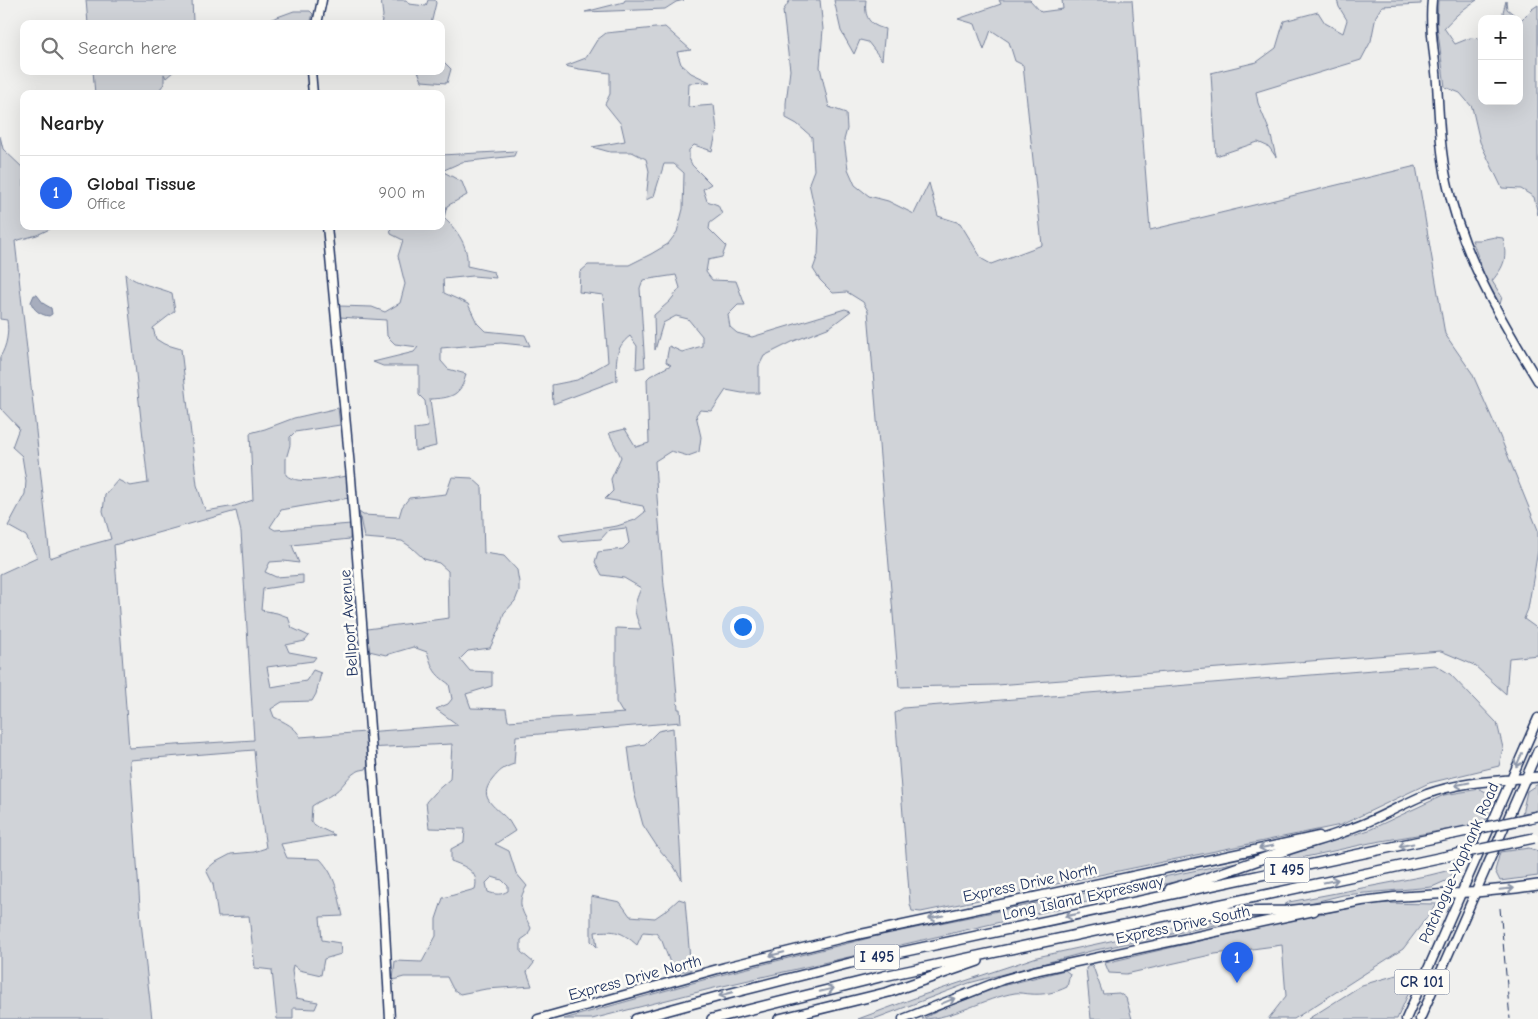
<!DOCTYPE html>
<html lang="en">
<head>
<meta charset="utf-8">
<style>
	:root { --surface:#fff; --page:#f2f2f2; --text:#222; --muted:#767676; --line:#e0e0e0; --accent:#2563eb }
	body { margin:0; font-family:"Comic Neue",sans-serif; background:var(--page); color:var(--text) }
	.controls { position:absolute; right:15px; top:15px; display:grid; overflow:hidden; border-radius:10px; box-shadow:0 5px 20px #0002 }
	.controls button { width:45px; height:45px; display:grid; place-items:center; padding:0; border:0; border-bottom:1px solid var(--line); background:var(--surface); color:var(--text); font:25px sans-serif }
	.you { position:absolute; left:742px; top:626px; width:18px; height:18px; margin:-12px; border:4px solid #fff; border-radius:50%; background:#1a73e8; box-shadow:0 0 0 8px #1a73e833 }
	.badge { display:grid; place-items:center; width:32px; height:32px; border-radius:50%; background:var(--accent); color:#fff; font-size:16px; font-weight:700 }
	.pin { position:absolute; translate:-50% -41px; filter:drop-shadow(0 1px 2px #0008) }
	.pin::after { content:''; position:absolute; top:26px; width:18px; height:15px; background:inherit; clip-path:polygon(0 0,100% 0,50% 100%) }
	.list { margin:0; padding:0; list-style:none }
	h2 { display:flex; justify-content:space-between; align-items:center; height:65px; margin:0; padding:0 20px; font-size:21px }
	h2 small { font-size:16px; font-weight:400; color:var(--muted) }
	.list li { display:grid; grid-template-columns:32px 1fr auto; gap:15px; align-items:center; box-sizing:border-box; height:75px; padding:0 20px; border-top:1px solid var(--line) }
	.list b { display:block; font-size:19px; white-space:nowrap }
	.list p { margin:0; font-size:16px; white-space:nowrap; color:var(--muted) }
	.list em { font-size:16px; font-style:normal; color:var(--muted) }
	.icon { flex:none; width:28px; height:28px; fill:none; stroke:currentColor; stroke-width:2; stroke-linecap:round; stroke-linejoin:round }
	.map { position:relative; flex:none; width:1538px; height:1019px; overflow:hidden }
	.search { position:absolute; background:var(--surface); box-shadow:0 5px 20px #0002; left:20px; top:20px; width:425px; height:55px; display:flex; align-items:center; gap:12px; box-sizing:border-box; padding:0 18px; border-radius:10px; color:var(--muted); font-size:19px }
	.panel { position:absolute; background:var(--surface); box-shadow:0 5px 20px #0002; left:20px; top:90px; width:425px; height:140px; border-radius:10px }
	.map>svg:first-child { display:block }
</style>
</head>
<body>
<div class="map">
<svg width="1538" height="1019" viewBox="0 0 1538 1019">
	<rect width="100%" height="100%" fill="#f0f0ee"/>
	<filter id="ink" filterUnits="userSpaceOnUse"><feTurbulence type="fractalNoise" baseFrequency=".02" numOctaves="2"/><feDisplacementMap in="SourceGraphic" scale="10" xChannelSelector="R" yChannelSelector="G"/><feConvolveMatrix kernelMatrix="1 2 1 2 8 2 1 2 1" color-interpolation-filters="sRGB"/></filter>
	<g filter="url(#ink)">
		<path fill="#d0d3d8" stroke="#76819b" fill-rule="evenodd" d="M86,0H192L193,21L191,24H88Z
			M381,0H406L409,4L426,6L428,0H435L436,3L431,24H381L383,16Z
			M625,0H684L676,2L665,9L585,12L624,2Z
			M790,0H820L823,29L820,67L829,107L846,113L847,129L844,140L848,169L855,185L869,196L888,201L914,214L929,183L938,216L960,223L982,259L991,264L1042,245L1023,65L1015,61L1009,42L991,30L984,50L975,24L958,19L1001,4L999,0H1030L1041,12L1063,9L1062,0H1132L1150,230L1416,166L1445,334L1472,373L1499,434L1538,530V550L1528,609L1524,619L1538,629V655L1509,658L1506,694L1474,665L1441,651L997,685L899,687L868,311L863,302L847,292L833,293L820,280L813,269L818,255L819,230L809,183L814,170L812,137L797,124L786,118V103L790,70L783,11Z
			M834,0H866C864,17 869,25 885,29L882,60L868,42L860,40L854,54L841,31Z
			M1337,0H1421V4L1382,6L1376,16L1371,41L1361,60L1256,92L1258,103L1270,132L1276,157L1269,147L1258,142L1216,156L1211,73L1257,62L1276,48L1284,21L1318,12L1325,23L1343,33L1347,20L1339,7Z
			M1438,0H1477C1464,8 1454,17 1444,28L1455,44L1470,38L1482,39V101H1519V19H1504L1503,12L1506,1L1507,9L1521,20L1532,9L1538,5V215L1534,197L1521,189L1502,188L1480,142L1472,107L1460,93L1445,87L1437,25Z
			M294,11H310L313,14L310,24H258Z
			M665,27L691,50L677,52L681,64L691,73L710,82L689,83L688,107L714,105L717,130L712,151L694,145L689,150V158L692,165L711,184L703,189L707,201L718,205L722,214L710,223L709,229L726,246L722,257L708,260L706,272L712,280L736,281L745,305H738L728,315L730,327L737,333L752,337L845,309L851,311L830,327L794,341L764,356L759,366V393H742L726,390L712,411L700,410L696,415L701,437L699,452L688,456L671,451L655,461L657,497L664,586L673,647L678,709H680L681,722L516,736L514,764C503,768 500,770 492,780C476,799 498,808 509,821C511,824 513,828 515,831L495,844L509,851L516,873L527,886C515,903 523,912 531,928L528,935L521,940V952L534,963L527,972L532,986L486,989L460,994L453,989L447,977H404L393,980L395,961L422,962L436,936V919L443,898L475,889C480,871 464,866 451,861V849L464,842L465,829L429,828L426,802L434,793L450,779L452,744L366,748L369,762L366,769C348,771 347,784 334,793C327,798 319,801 312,806L311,822L318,827L335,835L281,844L287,858L320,859C336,876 338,894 343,916L320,917L322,940L340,943L341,954L324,959L321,975L299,970L293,965L292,971L296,998L318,1002L315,1009L293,1008V1019H277L272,970L255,968L249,916L218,917L213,884L206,870L214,863L231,854L254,852L266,848L257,785L254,750L130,760L141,922L152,1019H0V574L37,557L26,536L8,526L25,494L26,481L22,456L12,447L19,428L0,408V357C7,346 9,332 7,320L0,319V136L3,149L24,169V226H56L37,235L15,241L50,558L82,547L111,539L103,511L105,495L118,480L130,486L148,483L125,274C137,284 157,287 172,293L175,311L153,328L156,339L164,344L181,349L197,485C200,493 202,504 206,511L235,506L253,500L250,433L265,429L294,418L338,408L340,425L295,432L290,437V445L286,459V475C297,486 332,478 347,476L349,498L281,510L270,527L275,530L351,524L350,539L292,545L299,563L284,561L270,562L265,572L276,577L303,575V583L263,589L261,610L277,613L288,617L292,628L309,636L305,641L286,645L289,652L316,657L313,661L267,667L271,687L306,681L313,670L321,673L316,694L312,701L282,702L271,709L274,717C284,722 296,727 300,737L458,725L436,709L448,704L452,699L449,684C433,673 433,669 427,652L413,647L386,655L369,651L367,629L449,618L448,571L439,563L424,559L411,547L402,541L364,538L359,512L363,515L399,517L402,507L409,498L446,494L452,477L472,478L482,487L484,553L504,556L517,570L519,582V591L515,601L504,613L500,627L490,648L468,651L460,659L470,671L492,672V686L466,694L471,708L506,709L508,721L625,713L622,712L616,702V628L641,629C633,609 633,608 641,588L624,578L602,575L595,562L598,552L623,549L629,543L626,528L609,530L601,539L563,542L559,535L617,526L635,520L645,512L643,506L605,499L613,491L611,479L621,457L609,433L625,429L636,447L649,443L647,379L650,376L671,365L666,362L669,346L682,352L702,346V336L688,319L676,316L663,323L655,350L654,315L670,301L680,288L676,275L643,280L640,288L645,367L636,369L637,346L630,336C614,348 616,363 617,380L553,404L552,385L577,380L608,362L603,295L579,292L580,272L588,265H629L651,254L668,244L677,232L683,209L684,173L674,164H664L654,196L646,200L649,171L646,159L632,152H610L592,147L625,141L621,124L605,104L610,94V73L579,69L565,66L586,58L597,40L606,33ZM236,511L241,532L254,740L129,748L114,545ZM492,877L502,880L508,886V891C501,895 496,895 488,892L486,883Z
			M441,59L451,69L447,83L422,81L418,71H441Z
			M93,71H174L166,78L164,74V84L156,94H95Z
			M516,151L514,156L462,162L442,171L462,182L467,195L447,206L444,218C458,231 469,247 467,266L494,272L496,278L473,276L443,279L444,293L468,304L477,323L485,331L525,335L530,346L501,343L441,348V361L448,369L466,374C461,396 451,398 430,399L436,446L415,451L414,429L428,427L425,401L419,395V366H383L373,362L414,352L418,347L395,344L387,336L386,320L339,317V306L372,307L385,312L400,303L405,284L398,256L403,240L391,234L390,226H441V155Z
			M1495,237L1503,238C1507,259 1505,265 1492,281L1502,297L1500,304L1486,280L1472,240H1480Z
			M1435,665L1450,674L1497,723L1503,748L1499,766L1429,783L1341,825L921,912L912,911L910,904L895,713L903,708Z
			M673,728L682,880L673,865L658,848L643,825L634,792L628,747L645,744L658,731Z
			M1538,784V810L1522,814L1527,791Z
			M1480,789L1490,794L1487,819L1469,826L1370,843L1301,858L1289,859L1290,854L1369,830L1444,795Z
			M1529,848L1538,851V876L1500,881L1495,871L1500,852Z
			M1246,860L1191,878L710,989L592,1019H564L728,973L877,936Z
			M1454,869L1450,879L1432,887L1343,895L1302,905H1284L1289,902L1430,875Z
			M591,896L620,902L630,916L655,918L668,909L679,899L685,901L691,971H673L662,941L656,933L643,932L637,945C621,931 616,930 595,932L597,947L591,941Z
			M1376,903L1437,904L1403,949L1294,1019H1268L1286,996L1282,945L1215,954L1126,974L1109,973L1105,963L1293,919Z
			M1234,921L1091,951L969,983L874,1019H858L923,995L1037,957L1188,924Z
			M1092,964L1103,994L1119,993L1126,998L1132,1019H1091L1086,968Z
			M1065,970L1070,974L1067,987C1055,993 1043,995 1030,994C1025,994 1019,992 1015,993C984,998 953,1019 922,1019L946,1007L1002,986Z
			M1400,974L1414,981L1397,1019H1308L1362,985Z"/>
		<path fill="#a7adbd" stroke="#6f7b97" d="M34,295H37L44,304L51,308L52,314L49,316C41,315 33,310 31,302Z"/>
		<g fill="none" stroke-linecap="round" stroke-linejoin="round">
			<g stroke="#1b2f5e" stroke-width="11">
				<path id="major" d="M1432,0C1429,27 1435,56 1437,83C1439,116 1440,149 1447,182C1462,255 1500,318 1538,381
					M317,24L322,0
					M311,71L313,94
					M327,226L351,478L384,913L390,1019
					M1343,831C1373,823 1399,805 1427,794C1460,782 1492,781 1526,778
					M1325,908L1362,901L1394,897L1476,892
					M538,1019L725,967L847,937L1319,836
					M903,1019L1002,980L1034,971L1314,911
					M1406,1019L1538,718
					M1420,1019L1538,750"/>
			</g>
			<g stroke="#1b2f5e" stroke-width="12">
				<path id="highway" d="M1526,778L1538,777
					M1170,889C1208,879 1244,865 1281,852C1303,844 1326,839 1348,830
					M1476,892L1516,888L1538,885
					M1191,916L1225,912L1286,911L1330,906
					M636,1019L724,995L850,963L1453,834
					M712,1019L884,976L1443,857
					M779,1019L889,992L978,961"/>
			</g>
			<use href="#major" stroke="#fdfcf7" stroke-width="8"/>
			<use href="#highway" stroke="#fdfcf7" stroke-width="9"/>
			<path stroke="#1b2f5e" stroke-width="1" stroke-dasharray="8 4" stroke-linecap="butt" d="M1500,908L1510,1019"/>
			<g stroke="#1b2f5e" stroke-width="12" stroke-linecap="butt">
				<path id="highway-bridge" d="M1453,834L1538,816
					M1443,857L1534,838"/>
			</g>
			<use href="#highway-bridge" stroke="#fdfcf7" stroke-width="9"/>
		</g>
		<defs><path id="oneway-shaft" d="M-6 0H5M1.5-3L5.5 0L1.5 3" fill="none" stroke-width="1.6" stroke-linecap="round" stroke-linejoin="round" transform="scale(1.25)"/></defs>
		<g stroke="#8c96aa">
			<use href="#oneway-shaft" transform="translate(1519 760) rotate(114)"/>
			<use href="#oneway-shaft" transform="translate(1462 784) rotate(169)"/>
			<use href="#oneway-shaft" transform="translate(1406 845) rotate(168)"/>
			<use href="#oneway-shaft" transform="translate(1266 847) rotate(168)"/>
			<use href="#oneway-shaft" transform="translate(1331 881) rotate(-12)"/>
			<use href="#oneway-shaft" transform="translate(1507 889) rotate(-6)"/>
			<use href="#oneway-shaft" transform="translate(1072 915) rotate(168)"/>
			<use href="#oneway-shaft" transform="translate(936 917) rotate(168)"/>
			<use href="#oneway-shaft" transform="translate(777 954) rotate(166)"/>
			<use href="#oneway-shaft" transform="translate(827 990) rotate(-13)"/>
			<use href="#oneway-shaft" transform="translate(726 994) rotate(165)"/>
			<use href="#oneway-shaft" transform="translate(948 1001) rotate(-22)"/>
		</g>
	</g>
	<g text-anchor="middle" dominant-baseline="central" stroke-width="5" stroke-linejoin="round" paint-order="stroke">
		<g fill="#fdfcf7" stroke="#5f6c8c" stroke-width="1">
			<rect x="1264.5" y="857.5" width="45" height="25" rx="4"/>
			<rect x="854.5" y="944.5" width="45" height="25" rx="4"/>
			<rect x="1394.5" y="969.5" width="55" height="25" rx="4"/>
		</g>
		<g font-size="15" font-weight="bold" fill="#1b2f5e">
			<text x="1287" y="870">I 495</text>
			<text x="877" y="957">I 495</text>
			<text x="1422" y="982">CR 101</text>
		</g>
		<g font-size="16" fill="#1b2f5e" stroke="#fdfcf7">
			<text transform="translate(349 623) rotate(-94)">Bellport Avenue</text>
			<text transform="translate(1459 863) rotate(-66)">Patchogue-Yaphank Road</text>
			<text transform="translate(1030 883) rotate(-12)">Express Drive North</text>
			<text transform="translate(1083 898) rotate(-12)">Long Island Expressway</text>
			<text transform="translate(1183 925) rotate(-12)">Express Drive South</text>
			<text transform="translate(635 978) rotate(-15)">Express Drive North</text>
		</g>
	</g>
</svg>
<div class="controls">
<button>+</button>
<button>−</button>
</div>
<div class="you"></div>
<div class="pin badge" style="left:1237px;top:983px">1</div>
<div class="search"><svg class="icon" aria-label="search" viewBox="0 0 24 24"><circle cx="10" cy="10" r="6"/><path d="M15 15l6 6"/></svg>Search here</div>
<section class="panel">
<h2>Nearby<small></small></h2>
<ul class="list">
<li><span class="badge">1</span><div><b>Global Tissue</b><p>Office</p></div><em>900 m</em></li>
</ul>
</section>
</div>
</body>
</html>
